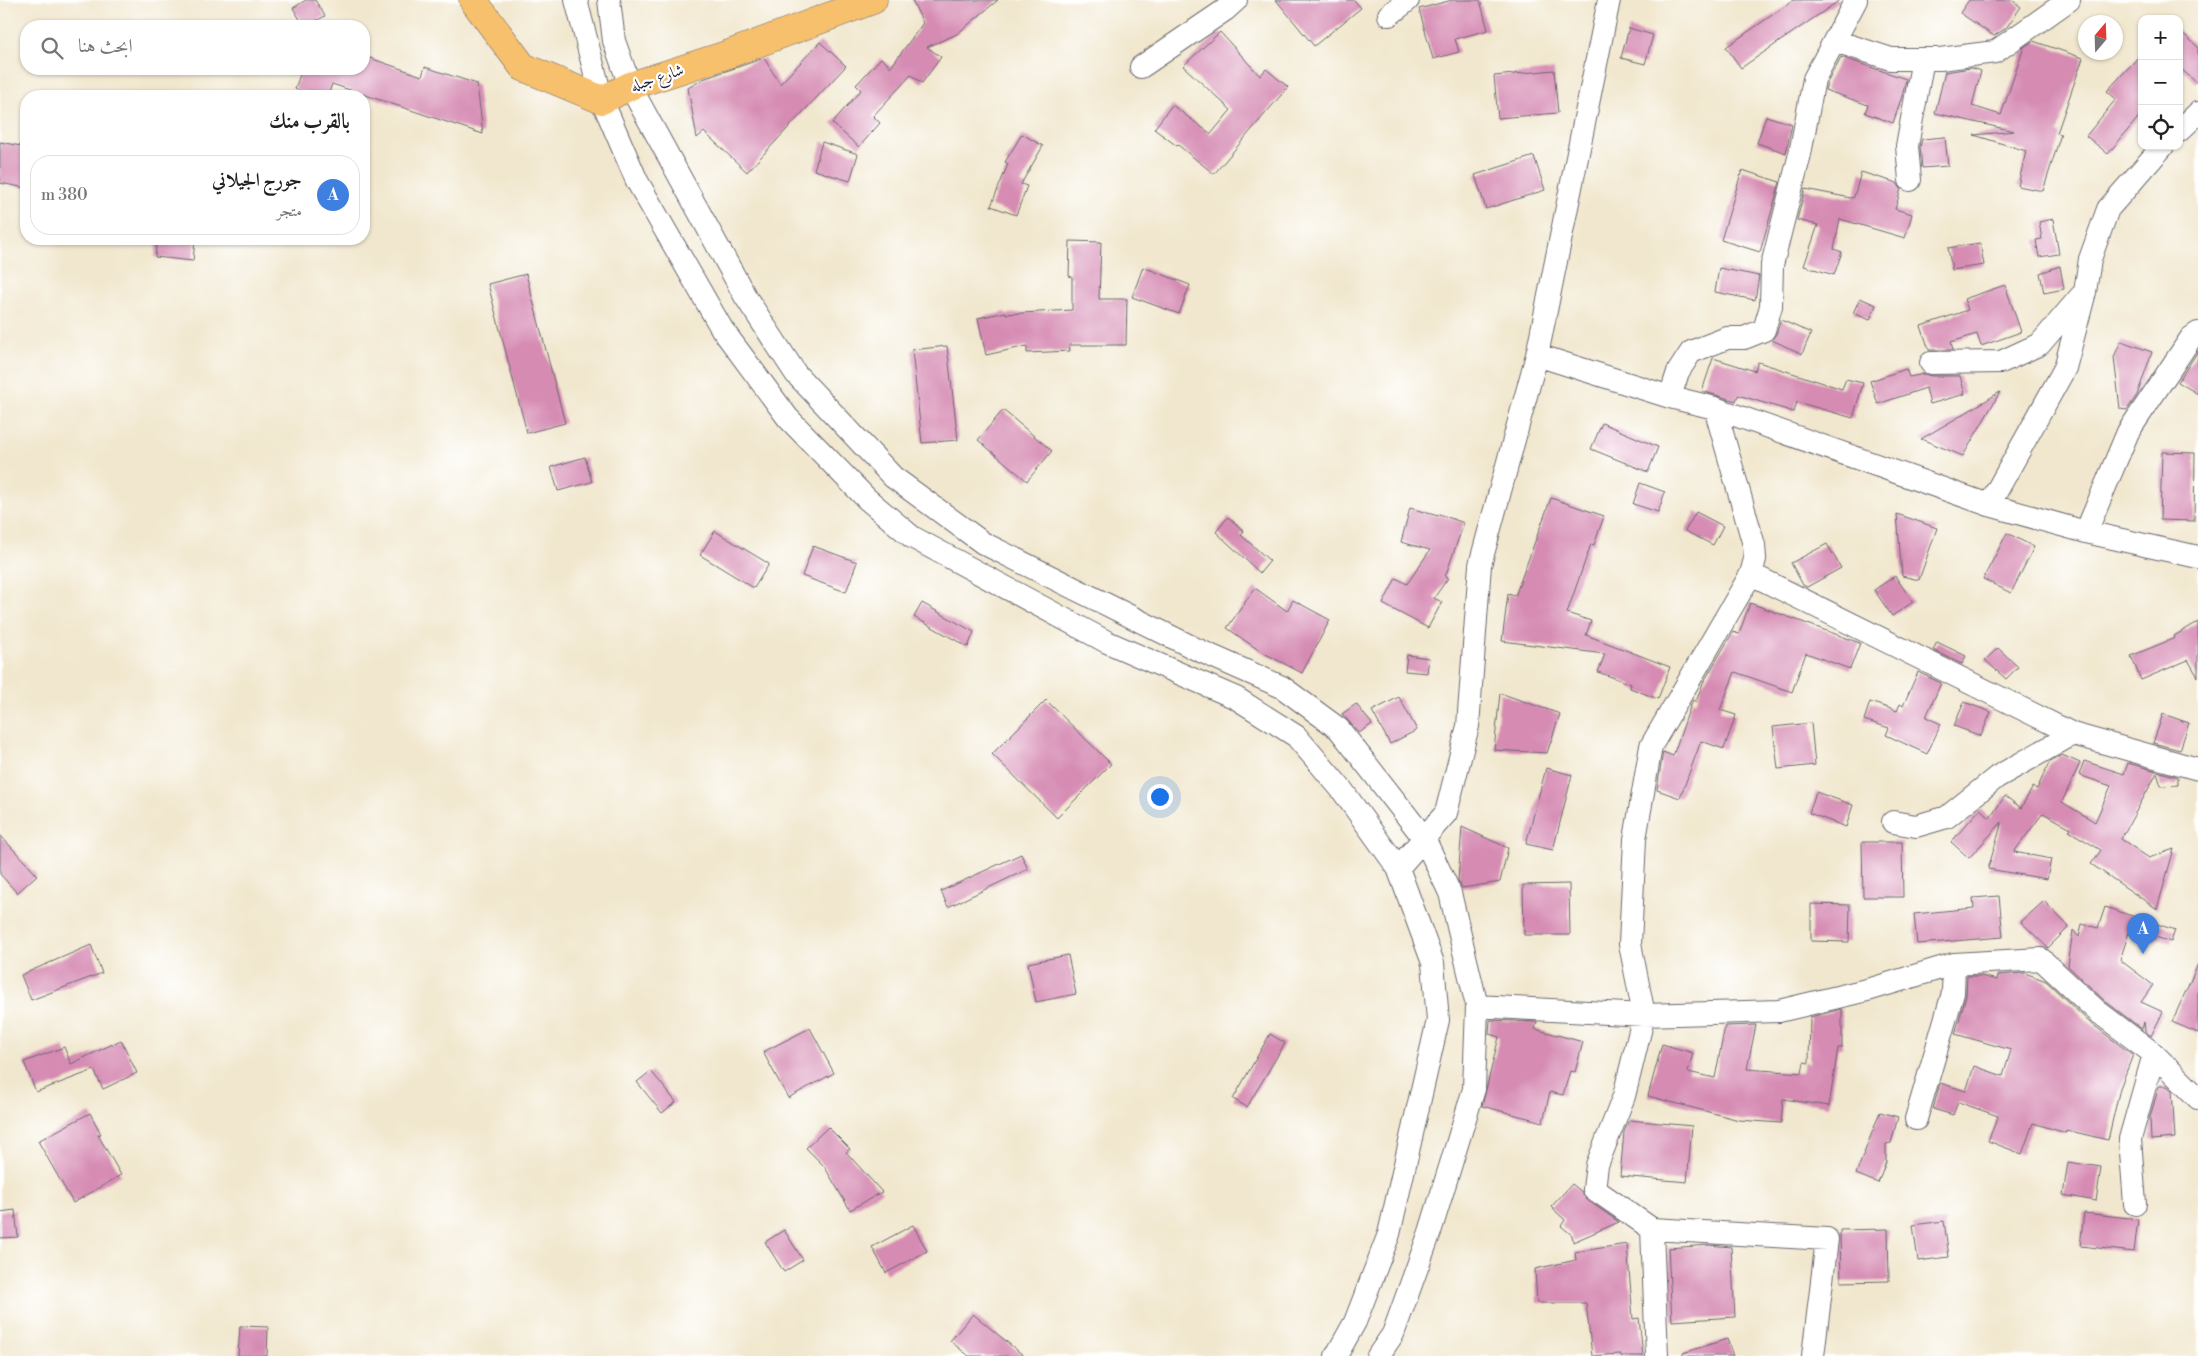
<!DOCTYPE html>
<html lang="ar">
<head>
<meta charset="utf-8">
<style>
	:root { --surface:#fff; --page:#f2f2f2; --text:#202124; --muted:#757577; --line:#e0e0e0; --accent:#0f766e }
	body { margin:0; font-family:"Libre Bodoni",Amiri,serif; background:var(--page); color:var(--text); direction:rtl }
	.controls { position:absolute; right:15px; top:15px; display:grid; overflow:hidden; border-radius:10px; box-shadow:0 1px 4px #0004 }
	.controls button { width:45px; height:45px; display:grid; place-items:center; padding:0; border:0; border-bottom:1px solid var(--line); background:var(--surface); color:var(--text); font:25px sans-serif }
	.compass { position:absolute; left:2078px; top:15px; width:45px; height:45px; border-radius:50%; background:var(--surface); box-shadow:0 1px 4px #0004; rotate:19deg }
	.you { position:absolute; left:1159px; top:796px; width:18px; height:18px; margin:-12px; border:4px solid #fff; border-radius:50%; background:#1a73e8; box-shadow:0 0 0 8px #1a73e833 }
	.badge { display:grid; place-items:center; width:32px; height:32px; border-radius:50%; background:var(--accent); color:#fff; font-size:16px; font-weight:700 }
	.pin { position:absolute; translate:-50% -41px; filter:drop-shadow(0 1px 2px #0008) }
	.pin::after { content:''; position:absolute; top:26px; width:18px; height:15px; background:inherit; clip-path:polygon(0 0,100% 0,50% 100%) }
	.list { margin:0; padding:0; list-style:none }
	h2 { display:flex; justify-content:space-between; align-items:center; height:65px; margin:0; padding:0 20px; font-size:21px }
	h2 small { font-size:16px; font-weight:400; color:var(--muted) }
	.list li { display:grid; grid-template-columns:32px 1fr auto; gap:15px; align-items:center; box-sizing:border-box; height:80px; margin:0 10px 10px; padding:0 10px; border:1px solid var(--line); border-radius:20px }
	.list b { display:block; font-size:19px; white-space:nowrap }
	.list p { margin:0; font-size:16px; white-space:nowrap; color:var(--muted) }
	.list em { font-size:16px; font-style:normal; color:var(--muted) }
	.icon { flex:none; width:28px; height:28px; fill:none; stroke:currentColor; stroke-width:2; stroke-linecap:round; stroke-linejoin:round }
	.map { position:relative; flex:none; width:2198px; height:1356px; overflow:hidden; direction:ltr }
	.search { position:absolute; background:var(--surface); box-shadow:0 1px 4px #0004; left:20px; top:20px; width:350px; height:55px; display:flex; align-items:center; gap:12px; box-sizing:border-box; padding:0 18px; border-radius:20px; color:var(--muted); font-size:19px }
	.panel { position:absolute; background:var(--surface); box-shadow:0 1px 4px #0004; left:20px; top:90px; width:350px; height:155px; border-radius:20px; direction:rtl }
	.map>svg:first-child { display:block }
</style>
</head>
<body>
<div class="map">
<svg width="2198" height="1356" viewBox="0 0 2198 1356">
	<rect width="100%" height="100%" fill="#fff"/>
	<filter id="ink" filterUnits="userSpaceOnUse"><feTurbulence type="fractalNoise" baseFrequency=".02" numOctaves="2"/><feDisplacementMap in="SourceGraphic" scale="10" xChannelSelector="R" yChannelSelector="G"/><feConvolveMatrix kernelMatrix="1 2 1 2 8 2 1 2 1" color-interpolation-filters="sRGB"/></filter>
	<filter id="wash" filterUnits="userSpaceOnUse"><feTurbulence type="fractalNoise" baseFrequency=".0096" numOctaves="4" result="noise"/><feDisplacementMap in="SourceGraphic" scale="20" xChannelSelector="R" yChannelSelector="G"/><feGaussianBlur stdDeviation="1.12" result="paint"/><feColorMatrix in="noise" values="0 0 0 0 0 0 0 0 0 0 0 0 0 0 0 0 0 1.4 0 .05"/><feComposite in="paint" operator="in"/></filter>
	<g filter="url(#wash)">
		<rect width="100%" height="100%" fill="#f1e7ce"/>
		<g id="blocks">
			<path fill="#d68bb3" d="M306,0H315L325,16L307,26H304L293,8Z
				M912,0H998L957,34L927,47L941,57L922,83L911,75L873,116L880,123L859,147L832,123L861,90L856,85L881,58L891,67L923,23Z
				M1276,0H1354L1361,8L1314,46Z
				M1452,0H1480L1488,30L1455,39L1459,52L1433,59L1419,9Z
				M1794,0H1840L1741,68L1726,47Z
				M1969,0H2012L2021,7L2006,28L1994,36L1960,13Z
				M1629,28L1653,35L1645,64L1621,58Z
				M2179,30L2198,47V84L2179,67Z
				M1220,32L1260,76L1266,69L1288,87L1214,174L1178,145L1177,146L1154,129L1172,105L1211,134L1231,110L1183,66Z
				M2033,41L2083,58L2057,133L2061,134L2043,191L2018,186L2026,151L1974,135L2014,131L1935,113L1945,72L1971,68L1981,71L1972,106L2001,115L2024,47Z
				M820,42L846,66L747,172L704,132L697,138L688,88L703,79L764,58L780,84Z
				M2142,53V113L2108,154L2086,136L2116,99L2107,91Z
				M364,56L422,76L425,67L477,84L483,134L332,84L328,96H318L295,89L302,69H364Z
				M1841,57L1906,79L1903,93L1893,123L1865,113L1868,105L1825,90L1827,83Z
				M1554,70L1558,113L1498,118L1494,76Z
				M1766,116L1792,124L1786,153L1757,143Z
				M1022,134L1043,146L1021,184L1027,186L1016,215L991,206L1008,164L1005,162Z
				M1945,137L1948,166L1922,168L1920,147L1922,139Z
				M0,142L26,147V188L0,183Z
				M822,142L858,154L850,181L814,170Z
				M1534,156L1545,190L1486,209L1475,175Z
				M1742,170L1780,182L1760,252L1721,240Z
				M1861,172L1897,183L1901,189L1895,209L1912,214L1905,238L1840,219L1834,249L1842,252L1834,275L1804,266L1818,225L1797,220L1805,189L1851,198L1854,197Z
				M2053,219L2059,254L2039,257L2036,240L2042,239L2039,222Z
				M157,239H195L193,261L155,257Z
				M1070,241L1101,242L1099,299H1127L1126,345H1069L1070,351L1027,353V346L986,355L978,318L1006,312V314L1072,310V277L1069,276Z
				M1980,243L1984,265L1952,270L1948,248Z
				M2060,266L2064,289L2044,293L2040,273Z
				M1143,267L1190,285L1179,314L1132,297Z
				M1719,268L1759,276L1755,300L1715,292Z
				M526,274L565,423L527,433L488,284Z
				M2005,285L2021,332L1981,346L1977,334L1951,342L1953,350H1929L1921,326L1968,310L1964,299Z
				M1860,298L1876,305L1870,320L1853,313Z
				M1781,320L1811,333L1802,354L1772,340L1776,334Z
				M2121,341L2152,352L2137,395L2127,410L2120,409L2114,357Z
				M947,346L958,440L922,443L912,350Z
				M2198,351V394L2178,382Z
				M1713,358L1755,371L1758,362L1842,389L1846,379L1863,383L1853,418L1797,402L1794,412L1738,395L1736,401L1702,391Z
				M1906,369L1909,377L1924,374L1931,376H1960L1965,394L1930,404L1926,388L1878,404L1870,381Z
				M2000,392L1963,456L1921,439L1962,415Z
				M1003,410L1052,451L1027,481L978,440Z
				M1602,423L1658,447L1648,472L1591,449Z
				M2162,452L2195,453L2194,521L2160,520Z
				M585,457L592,482L558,491L551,467Z
				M1640,483L1665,492L1658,512L1633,504Z
				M1551,498L1604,516L1594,545L1591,544L1567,613L1591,621L1586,635L1670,667L1658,699L1630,688L1631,684L1598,672L1605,654L1502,641L1508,594L1515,596Z
				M1410,508L1438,516L1439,514L1464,523L1445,577L1448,578L1434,598L1442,602L1428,628L1383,604L1396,578L1407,584L1430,550L1401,542Z
				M1696,512L1723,526L1713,545L1685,531Z
				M1897,514L1937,528L1919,580L1902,576Z
				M1228,517L1244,531L1241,535L1270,561L1260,573L1216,532Z
				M715,531L769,564L754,588L700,555Z
				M2007,533L2034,547L2011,593L1983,579Z
				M1827,544L1841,568L1807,587L1803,585L1791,563Z
				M813,546L857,562L846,592L802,576Z
				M1895,576L1913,602L1892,616L1874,590Z
				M1255,588L1287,611L1293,600L1330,620L1302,673L1260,651L1227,628Z
				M922,603L974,632L968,647L914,617Z
				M1750,603L1860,643L1850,669L1806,653L1792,692L1735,672L1720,710L1736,715L1724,749L1701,741L1680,798L1657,790L1663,752L1673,756L1691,704L1693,700L1696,702L1703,683L1733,632L1739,634Z
				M2198,622V677L2188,660L2141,680L2131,656L2175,638L2174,636Z
				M1937,642L1966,656L1962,664L1933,650Z
				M1998,648L2018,667L2006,679L1985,660Z
				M1407,655L1429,658L1427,673L1405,671Z
				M1918,672L1941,683L1926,717L1941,724L1927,754L1886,735L1889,728L1864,720L1870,702L1897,711L1900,704L1903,706Z
				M1500,693L1560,714L1547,753L1494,750Z
				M1399,697L1417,730L1390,744L1372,711Z
				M1046,700L1111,764L1057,818L992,754Z
				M1964,702L1991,712L1981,736L1954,726Z
				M1356,704L1372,724L1359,733L1342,714Z
				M2163,714L2189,723L2180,750L2153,743Z
				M1811,723L1815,765L1778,769L1773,727Z
				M2062,755L2080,763L2062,802L2095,822L2111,786L2079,775L2084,761L2124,774L2128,763L2178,777V785L2161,786L2157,773L2121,839L2149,858L2174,849L2157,909L2091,864L2101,850L2069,831L2071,828L2043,813L2014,852L2051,859L2047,879L1988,869L2002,822L1969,858L1951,842L1980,809L1990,818L2005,796L2021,808L2033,787L2037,789L2049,763Z
				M1546,768L1572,775L1553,850L1526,844Z
				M1816,792L1853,805L1846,827L1809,813Z
				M1462,827L1508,848L1500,882L1462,888L1458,880Z
				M0,835L37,875L17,893L0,874Z
				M1862,842H1902L1903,897H1863Z
				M1021,854L1028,869L948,907L941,891Z
				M1569,884L1570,935H1524L1523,885Z
				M1999,896L2003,937L1917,944L1914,914L1974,908L1973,898Z
				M2044,901L2069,927L2048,948L2021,922Z
				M1811,904L1850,905L1849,942L1811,941Z
				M2105,907L2175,930L2171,942L2130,929L2120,960L2153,985L2141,1002L2163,1012L2151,1036L2145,1031L2144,1022L2142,1029L2105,1001L2068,966L2073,930L2079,937L2082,924L2098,928Z
				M91,945L102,973L31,1000L21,975Z
				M1068,955L1076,994L1036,1002L1028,963Z
				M2198,964V1033L2172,1022Z
				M2025,973L2046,981L2088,1021L2133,1055L2120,1088L2108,1140L2066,1130V1133L2033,1123L2022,1154L1988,1141L1998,1116L1958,1102L1953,1115L1933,1109L1940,1083L1966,1091L1974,1066L2003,1076L2011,1050L1955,1034L1966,996L1967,976H1981L1997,980L1998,975Z
				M1842,1009V1048H1838L1829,1106L1783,1099L1781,1123L1739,1120L1648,1096L1662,1044L1693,1053L1688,1072L1715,1078L1725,1026L1756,1025L1747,1069L1802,1073L1804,1062L1809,1063L1810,1017Z
				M1490,1020L1537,1022L1535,1029L1583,1042L1575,1072L1570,1071L1563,1095L1550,1092L1543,1122L1482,1106L1499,1037L1489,1034Z
				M810,1028L834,1073L788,1098L763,1052Z
				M1270,1034L1285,1043L1247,1107L1233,1099Z
				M121,1040L137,1073L103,1089L94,1070L36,1092L24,1062L64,1047L71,1064Z
				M651,1071L676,1102L662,1113L637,1082Z
				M2159,1086H2167L2172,1090L2175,1138L2151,1140L2150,1117Z
				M1880,1112L1898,1117L1891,1143L1886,1144V1162L1878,1183L1856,1174Z
				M90,1113L101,1134L98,1135L121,1175L73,1203L38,1141Z
				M1629,1120L1692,1126L1687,1182L1620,1176L1624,1132Z
				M828,1127L850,1149L846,1152L882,1192L850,1210L824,1166L806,1148Z
				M2068,1162L2101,1167L2096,1201L2063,1195Z
				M1572,1184L1582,1192L1587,1200L1619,1222L1573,1242L1572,1235L1561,1226L1565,1220L1551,1207Z
				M15,1210L18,1237L0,1238V1212Z
				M2084,1213L2138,1219L2134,1252L2080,1246Z
				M1944,1221L1949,1257L1918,1261L1913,1225Z
				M913,1225L927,1251L886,1273L872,1247Z
				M1888,1229L1889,1281L1841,1282L1840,1230Z
				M784,1230L803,1260L784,1272L765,1242Z
				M1627,1244L1633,1319L1639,1318L1643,1356H1621L1620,1354L1592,1356L1586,1303H1537L1535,1269L1576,1260L1575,1252Z
				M1709,1245L1731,1247L1735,1317L1672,1321L1668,1248Z
				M973,1314L1024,1356H969L950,1341Z
				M240,1326L268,1327L267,1356H238Z
				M1727,1339L1733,1356H1683V1353Z"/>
		</g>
	</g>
	<g filter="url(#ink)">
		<use href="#blocks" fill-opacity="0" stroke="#6a676e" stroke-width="1"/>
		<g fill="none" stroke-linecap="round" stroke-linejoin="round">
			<g stroke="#6a676e" stroke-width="24">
				<path id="minor" d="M576,0L602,100L637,181L722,329L788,418L867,499L912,537L1107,642L1236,698L1296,736L1342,790L1398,868L1433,963L1438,1020L1389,1234L1355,1322L1336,1356
					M609,0L614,41L630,86L745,296L796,374L893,477L983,543L1196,649L1282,687L1339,729L1424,838L1450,893L1477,1006L1474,1089L1430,1232L1393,1334L1378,1356
					M1389,15L1408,0
					M1835,41L1891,59H1940L1995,52L2069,0
					M1141,67L1225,10L1236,0
					M2179,131L2198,113
					M1910,180L1907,146L1923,59
					M1537,355L1670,397L1715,408L1989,505L2086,532L2198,557
					M1931,363L2001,362L2040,344L2081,296
					M1670,397L1678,372L1691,352L1727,338H1744L1764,330L1771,306L1772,265L1800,154L1814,79L1856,0
					M1715,408L1754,545L1755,559L1751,574L1651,746L1635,839L1630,944L1644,1015L1624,1096L1597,1165L1594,1189L1652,1229L1827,1239L1813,1356
					M1989,505L2065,368L2085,292L2090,259L2108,209L2163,146
					M2086,532L2128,432L2191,338L2198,333
					M1751,574L2073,734L2198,769
					M1893,822L1916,826L1947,817L1997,777L2073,734
					M1398,868L1446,813L1468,726L1480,565L1537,355L1609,0
					M1477,1006L1644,1015L1779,1011L1871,989L1954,964L2041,959L2097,1011L2154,1054L2198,1098
					M1916,1119L1953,993L1954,964
					M2135,1204L2130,1139L2154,1054
					M1652,1229L1657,1356"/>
			</g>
			<g stroke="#6a676e" stroke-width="29">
				<path id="major" d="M473,0L523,67L602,100L630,86L729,54L873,0"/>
			</g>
			<use href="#minor" stroke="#fff" stroke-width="22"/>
			<use href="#major" stroke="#f7c06c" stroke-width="28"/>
		</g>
	</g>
	<g text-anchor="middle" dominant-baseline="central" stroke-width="4.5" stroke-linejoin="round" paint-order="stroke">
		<g font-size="16" fill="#22223b" stroke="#fff">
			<text transform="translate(657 78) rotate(-19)">شارع جبله</text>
		</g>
	</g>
</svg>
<div class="controls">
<button>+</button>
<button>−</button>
<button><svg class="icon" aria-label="locate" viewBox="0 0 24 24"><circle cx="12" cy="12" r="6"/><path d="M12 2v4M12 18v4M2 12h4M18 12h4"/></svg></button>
</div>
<svg class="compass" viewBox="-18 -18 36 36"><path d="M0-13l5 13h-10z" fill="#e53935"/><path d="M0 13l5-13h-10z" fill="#757577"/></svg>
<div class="you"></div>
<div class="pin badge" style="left:2143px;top:954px;background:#3f7fe0">A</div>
<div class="search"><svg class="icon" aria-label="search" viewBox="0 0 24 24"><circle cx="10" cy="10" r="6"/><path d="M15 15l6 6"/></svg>ابحث هنا</div>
<section class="panel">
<h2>بالقرب منك<small></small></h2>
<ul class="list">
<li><span class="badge" style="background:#3f7fe0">A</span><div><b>جورج الجيلاني</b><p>متجر</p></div><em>380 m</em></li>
</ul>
</section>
</div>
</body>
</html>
